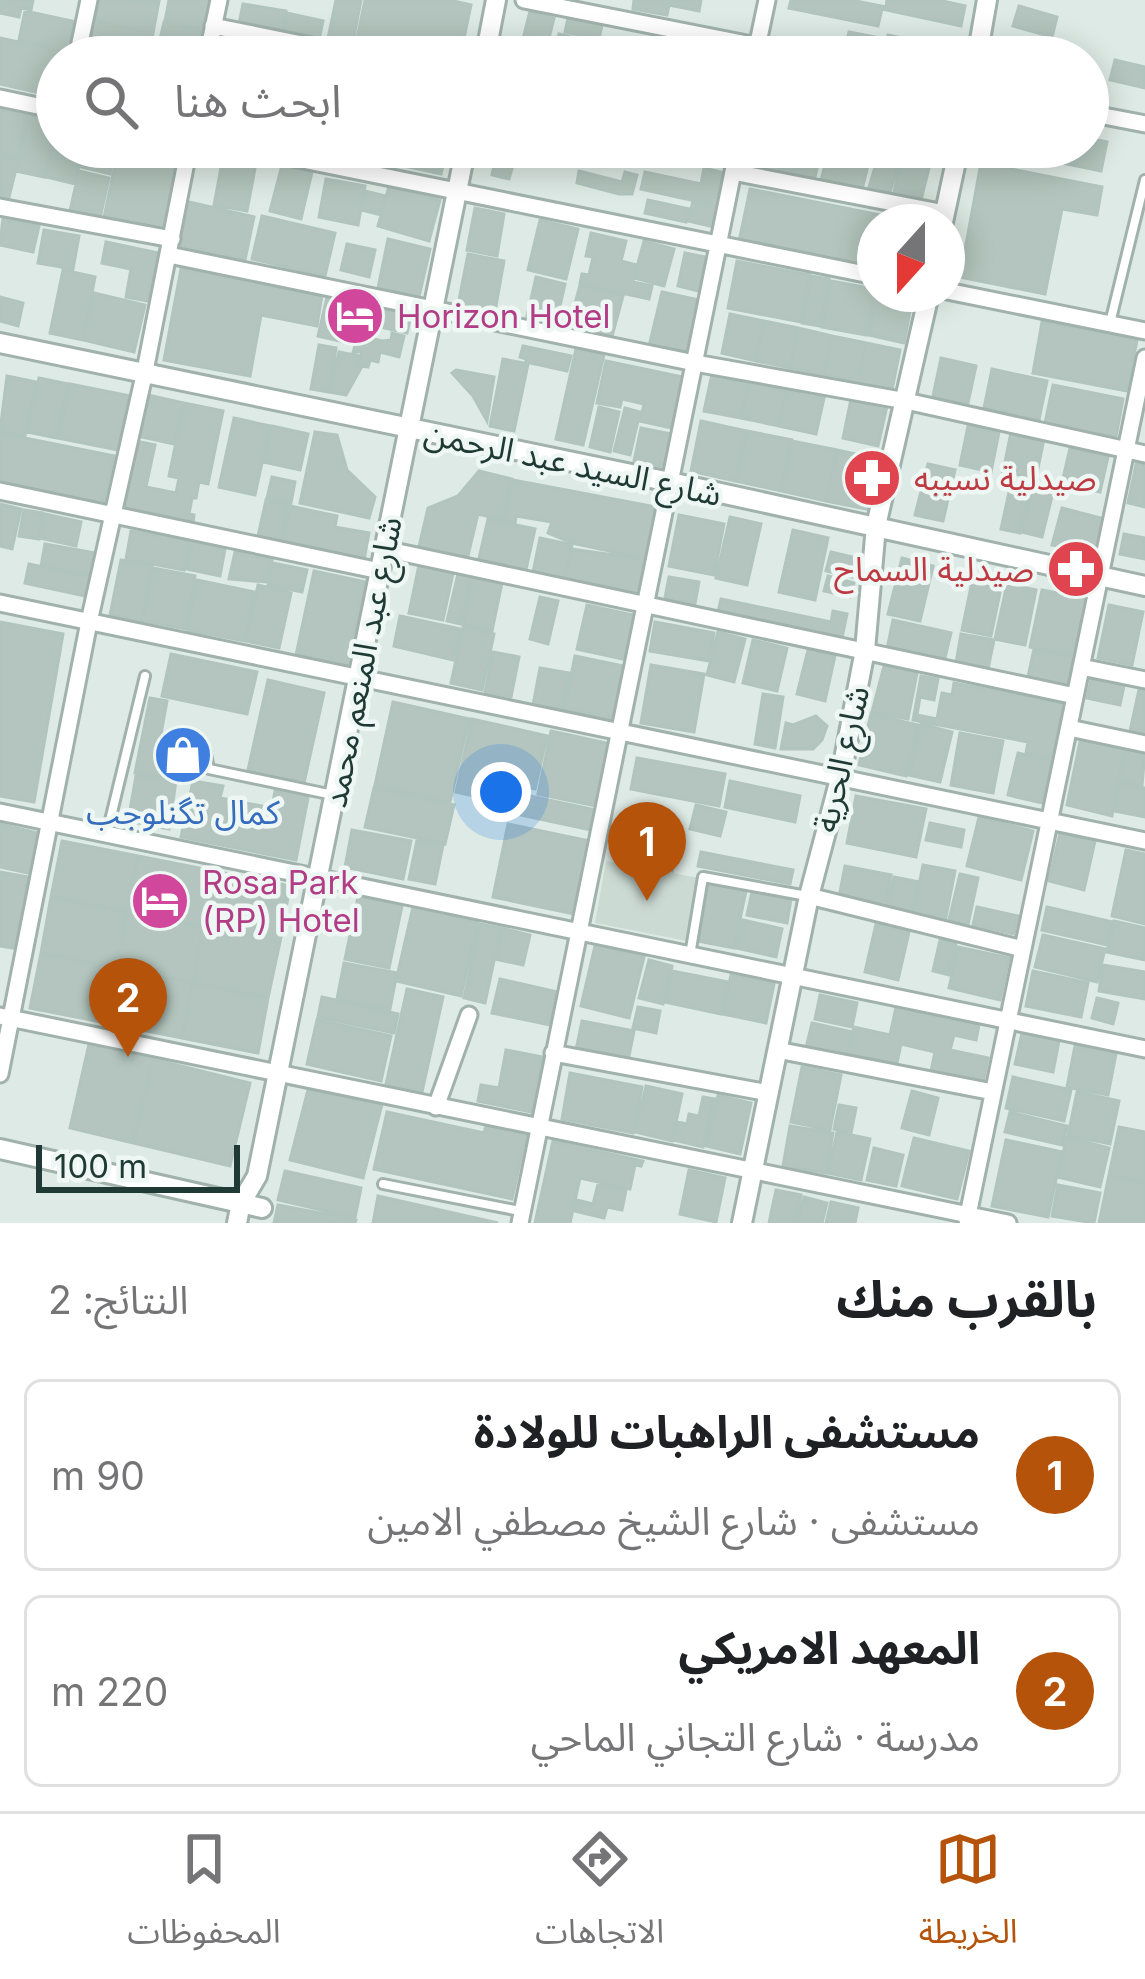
<!DOCTYPE html>
<html lang="ar">
<head>
<meta charset="utf-8">
<style>
	:root { --surface:#fff; --page:#f2f2f2; --text:#202124; --muted:#757577; --line:#e0e0e0; --accent:#b45309 }
	body { margin:0; font-family:Inter,"Noto Sans Arabic",sans-serif; background:var(--page); color:var(--text); direction:rtl }
	.compass { position:absolute; left:857px; top:204px; width:108px; height:108px; border-radius:50%; background:var(--surface); box-shadow:0 6px 30px #0003; rotate:201deg }
	.scale { position:absolute; left:36px; bottom:30px; width:204px; box-sizing:border-box; padding-left:12px; border:6px solid #1f3a34; border-top:0; font-size:33px; line-height:42px; white-space:nowrap; color:#1f3a34; -webkit-text-stroke:9px #eef7f3; paint-order:stroke }
	.you { position:absolute; left:501px; top:792px; width:42px; height:42px; margin:-30px; border:9px solid #fff; border-radius:50%; background:#1a73e8; box-shadow:0 0 0 18px #1a73e833 }
	.badge { display:grid; place-items:center; width:78px; height:78px; border-radius:50%; background:var(--accent); color:#fff; font-size:39px; font-weight:700 }
	.pin { position:absolute; translate:-50% -99px; filter:drop-shadow(0 3px 6px #0008) }
	.pin::after { content:''; position:absolute; top:63px; width:42px; height:36px; background:inherit; clip-path:polygon(0 0,100% 0,50% 100%) }
	.list { margin:0; padding:0; list-style:none }
	h2 { display:flex; justify-content:space-between; align-items:center; height:156px; margin:0; padding:0 48px; font-size:51px }
	h2 small { font-size:39px; font-weight:400; color:var(--muted) }
	.list li { display:grid; grid-template-columns:78px 1fr auto; gap:36px; align-items:center; box-sizing:border-box; height:192px; margin:0 24px 24px; padding:0 24px; border:3px solid var(--line); border-radius:18px }
	.list b { display:block; font-size:45px; white-space:nowrap }
	.list p { margin:0; font-size:39px; white-space:nowrap; color:var(--muted) }
	.list em { font-size:39px; font-style:normal; color:var(--muted) }
	.icon { flex:none; width:66px; height:66px; fill:none; stroke:currentColor; stroke-width:2; stroke-linecap:round; stroke-linejoin:round }
	.map { position:relative; flex:none; width:1145px; height:1223px; overflow:hidden; direction:ltr }
	.search { position:absolute; background:var(--surface); box-shadow:0 6px 30px #0003; left:36px; right:36px; top:36px; height:132px; display:flex; align-items:center; gap:30px; box-sizing:border-box; padding:0 42px; border-radius:66px; color:var(--muted); font-size:45px }
	.sheet { height:588px; background:var(--surface) }
	nav { display:flex; justify-content:space-around; align-items:center; box-sizing:border-box; height:168px; border-top:3px solid var(--line); background:var(--surface); font-size:33px; color:var(--muted) }
	nav a { display:grid; justify-items:center; gap:6px }
	nav .on { color:var(--accent) }
	.map>svg:first-child { display:block }
</style>
</head>
<body>
<div class="map">
<svg width="1145" height="1223" viewBox="0 0 1145 1223">
	<rect width="100%" height="100%" fill="#deeae5"/>
	<path fill="#ccdad4" d="M606,861L699,878L687,941L595,923Z"/>
	<path fill="#b3c5be" stroke="#b1c4bd" stroke-width="3" d="M0,0H33L31,10L21,8L19,17L0,13Z
		M96,0L159,1L153,33L91,20Z
		M169,0H210L203,29L165,21Z
		M336,0H361L352,47L327,43Z
		M365,0H449L471,5L460,57H399L355,48Z
		M634,0H701L699,11L669,5L667,15L633,9Z
		M791,0H851L886,7L887,0H938L965,6L961,26L882,9L878,26L789,8Z
		M243,4L286,11L283,32L239,24Z
		M1019,6L1057,17L1052,37L1013,26Z
		M25,11L76,22L69,52L19,40Z
		M530,11L554,18L548,42L524,35Z
		M287,13L323,21L319,39L283,32Z
		M568,18L602,25L599,39L565,32Z
		M91,20L153,33L148,57H110L84,52Z
		M164,22L204,31L200,52L159,44Z
		M849,32L880,38L878,51L846,45Z
		M559,34L589,41L585,57L555,49Z
		M888,35L953,49L951,57H907L884,52Z
		M0,38L69,53L68,57H57V97L0,84Z
		M646,39L736,56L735,57H668L644,52Z
		M230,40L263,47L260,57H227Z
		M1115,60L1145,67V88L1110,80Z
		M0,110L26,115L17,158L0,154Z
		M29,115L56,121L44,177L16,171Z
		M57,130V147H83L75,184L46,177Z
		M1088,138L1107,142L1101,171L1038,158L1040,147H1088Z
		M85,147H116L110,174L81,167Z
		M119,147H150L179,153L163,230L104,217Z
		M370,147H401L397,166L367,159Z
		M404,147L446,152L441,174L400,165Z
		M602,147H646L643,161L601,151Z
		M755,147L819,159L814,182L750,167Z
		M847,147L871,153L861,194L820,184L825,165L842,169Z
		M881,147L902,149L890,193L869,187Z
		M497,153L515,158L509,179L492,175Z
		M0,157L18,161L8,201L0,199Z
		M223,157L256,163L247,211L214,205Z
		M902,157L930,164L919,208L892,201Z
		M981,163L1102,187L1097,215L1062,209L1045,294L960,277Z
		M282,165L312,172L301,219L270,211Z
		M704,168L725,173L718,206L641,189L645,172L701,184Z
		M79,171L109,178L100,218L70,211Z
		M579,171L622,182L625,172L637,175L632,194H619L577,183Z
		M326,179L365,186L358,225L319,217Z
		M389,186L440,200L429,241L378,226Z
		M750,189L915,222H875V273L738,246Z
		M365,191L386,196L381,215L361,210Z
		M648,200L689,209L686,222L645,213Z
		M693,201L718,207L714,227L688,221Z
		M189,202L254,217L245,260L179,245Z
		M475,208L504,214L497,256L467,250Z
		M262,216L335,233L325,276L252,259Z
		M3,218L39,226L33,252L0,245Z
		M540,220L578,229L566,279L528,270Z
		M44,230L79,236L73,269L38,263Z
		M591,233L626,241L621,261L637,265L633,282L652,286L649,299L580,284L582,274L589,275L593,257L586,256Z
		M388,239L430,249L419,297L378,288Z
		M644,241L674,249L664,286L634,278Z
		M106,242L158,253L147,301L126,297L131,269L102,263Z
		M347,244L375,250L369,277L341,270Z
		M685,253L710,258L702,292L678,286Z
		M468,254L504,261L494,317L457,310Z
		M737,261L810,275L801,322L728,308Z
		M181,269L322,295L317,326L261,315L250,376L164,360Z
		M63,270L95,277L83,340L50,333Z
		M811,276L829,279L820,326L802,323Z
		M536,277L565,284L555,328L526,321Z
		M831,281L875,289L866,335L822,327Z
		M580,285L623,296L611,340L568,329Z
		M662,292L703,301L691,355L649,346Z
		M94,293L145,305L134,352L83,340Z
		M328,293L412,311L407,333L358,322L353,344L318,336Z
		M877,294L913,296L904,343L869,335Z
		M0,297L23,303L18,326L0,321Z
		M730,314L764,321L756,361L722,353Z
		M764,321L798,328L790,368L756,361Z
		M1042,322L1137,340L1127,391L1033,373Z
		M360,326L374,329V339L382,341L391,340L392,333L404,336L399,357L380,352L378,362L370,360L368,367L358,365L362,351L353,353Z
		M798,328L832,336L824,375L790,368Z
		M832,336L866,343L858,383L824,375Z
		M866,343L900,350L892,390L858,383Z
		M319,345L336,348L329,392L311,389Z
		M523,346L571,356L567,371L526,362V359L520,357Z
		M576,349L604,355L583,445L556,439Z
		M339,352L359,356L356,367L361,368L346,395L330,392Z
		M941,358L976,366L968,403L933,396Z
		M503,359L528,364L514,431L490,426Z
		M606,361L687,378L676,429L640,421L644,404L622,399L620,407L597,403Z
		M992,369L1047,381L1039,420L984,408Z
		M456,370L494,377L487,421L473,396L452,373Z
		M712,374L749,383L741,418L704,411Z
		M7,376L36,382L25,436L0,431Z
		M39,378L68,384L57,438L27,432Z
		M749,383L786,391L779,426L741,418Z
		M70,384L130,396L118,450L58,438Z
		M1053,385L1123,399L1116,437L1045,423Z
		M786,391L824,398L816,434L779,426Z
		M148,395L183,403L174,444L138,436Z
		M851,399L887,406L878,446L843,438Z
		M184,403L223,411L208,484L199,482L196,498H192L189,514L194,515L193,522L122,508L136,441L155,445L146,487L176,493L179,478L169,476Z
		M599,407L619,412L610,452L590,447Z
		M625,408L640,412L630,455L614,451Z
		M234,418L270,426L255,495L219,487Z
		M701,421L746,431L735,481L691,471Z
		M272,426L308,434L300,470L264,462Z
		M968,426L999,432L991,472L960,465Z
		M641,428L676,435L670,468L634,461Z
		M747,431L792,440L781,491L736,481Z
		M315,432L337,435L347,470L375,497L369,518L300,503Z
		M1011,432L1044,439L1036,478L1003,472Z
		M0,433L114,456L102,510L0,488Z
		M792,441L837,450L826,501L782,491Z
		M1070,448L1108,457L1100,492L1062,483Z
		M837,450L882,460L871,510L826,501Z
		M1137,460L1145,462V507L1128,503Z
		M928,464L955,470L943,521L915,515Z
		M479,471L512,479L502,520L478,514L466,564L417,555L428,508L458,496Z
		M272,477L295,482L291,503L267,498Z
		M513,480L661,508L651,560L572,543L548,533L552,522L516,516L515,524L503,520Z
		M1011,483L1030,487L1020,533L1001,529Z
		M1033,487L1053,492L1042,537L1021,532Z
		M266,500L288,505L281,541L258,536Z
		M0,504L21,509L12,549L0,546Z
		M290,506L337,516L335,527L369,533L364,560L283,543Z
		M1062,508L1105,519L1096,556L1052,545Z
		M24,510L43,513L39,539L19,536Z
		M45,514L81,522L76,546L40,538Z
		M679,515L724,524L714,575L669,566Z
		M730,517L761,524L747,585L716,578Z
		M488,519L535,529L525,574L478,563Z
		M793,530L828,538L815,600L779,592Z
		M131,531L190,542L184,570L126,559Z
		M1124,534L1145,538V559L1120,554Z
		M540,538L572,545L564,584L532,577Z
		M193,542L225,549L220,576L187,569Z
		M45,544L95,553L91,575L41,566Z
		M571,549L650,560L643,599L564,584Z
		M235,552L272,560L267,582L229,579Z
		M831,552L857,558L852,577L826,571Z
		M902,558L933,566L920,621L888,614Z
		M121,560L152,566L142,621L110,615Z
		M273,563L307,570L302,592L268,585Z
		M29,564L89,577L85,596L25,583Z
		M419,565L453,573L443,620L409,613Z
		M153,568L195,576L186,629L143,621Z
		M314,571L365,582L347,665L296,655Z
		M458,574L471,577L460,624L447,621Z
		M828,576L854,583L850,597L824,591Z
		M473,577L502,583L492,631L463,625Z
		M669,577L699,582L693,614L663,608Z
		M973,577L1002,583L991,636L962,630Z
		M197,580L254,592L245,641L187,630Z
		M1007,584L1036,590L1025,645L995,639Z
		M258,585L291,593L279,648L246,641Z
		M1042,590L1087,599L1076,656L1030,647Z
		M540,597L558,601L548,644L530,639Z
		M721,599L831,622L833,611L847,614L841,642L717,616Z
		M587,605L637,616L627,660L577,649Z
		M1109,605L1143,612L1132,665L1098,658Z
		M400,616L460,629L453,660L394,646Z
		M893,620L951,633L944,662L887,649Z
		M0,622L63,634L34,802L0,796Z
		M655,622L714,633L709,661L650,651Z
		M463,627L494,634L482,690L451,683Z
		M718,632L745,639L734,682L707,675Z
		M961,634L994,640L988,669L956,663Z
		M753,640L787,648L777,691L743,683Z
		M1034,649L1073,657L1067,689L1027,681Z
		M808,650L835,656L825,701L797,694Z
		M493,652L519,657L511,697L485,692Z
		M171,654L257,672L247,714L162,696Z
		M575,656L623,666L612,718L564,709Z
		M651,665L704,674L694,732L641,723Z
		M884,666L917,673L908,719L872,712Z
		M540,668L569,673L562,710L533,705Z
		M1092,675L1125,681L1120,705L1087,698Z
		M921,676L938,679L934,700L920,697L917,715L937,719L942,693L952,695L954,683L1063,703L1053,758L1026,753L1028,742L913,720Z
		M268,680L324,693L304,783L248,770Z
		M1140,685L1145,686V740L1129,736Z
		M763,694L783,697L775,748L755,744Z
		M150,698L167,701L159,745L182,749L176,781L135,773Z
		M393,702L469,719L450,802L375,785Z
		M871,714L918,725L906,776L859,765Z
		M816,716L827,726L822,740L813,749H781L786,723L793,725Z
		M472,719L547,736L535,789L501,781L496,801L456,792Z
		M921,724L952,732L940,782L909,775Z
		M551,731L610,744L596,806L538,794Z
		M960,733L1003,741L993,793L951,785Z
		M1081,737L1125,746L1112,816L1067,805Z
		M1126,747L1145,751L1142,786L1119,781Z
		M1018,753L1052,761L1042,803L1008,795Z
		M637,758L725,774L719,806L631,789Z
		M136,776L176,781L169,829L128,821Z
		M193,781L223,786L220,798L272,808L275,791L308,798L296,860L181,837Z
		M730,781L800,796L795,822L725,807Z
		M1120,783L1145,788V817L1115,811Z
		M374,788L454,805L445,844L365,827Z
		M525,795L595,810L591,830L521,815Z
		M856,796L926,809L916,857L847,843Z
		M696,805L726,812L720,836L690,829Z
		M979,817L1033,831L1021,880L967,866Z
		M930,823L964,830L961,847L926,840Z
		M0,824L38,833L28,873L0,867Z
		M508,824L589,841L574,914L493,897Z
		M352,830L411,841L403,879L345,867Z
		M1060,833L1095,841L1084,890L1049,881Z
		M624,835L677,846L672,871L619,860Z
		M417,840L443,845L435,884L409,879Z
		M62,841L138,856L127,912L51,897Z
		M1126,850L1145,854V924L1112,916Z
		M701,852L793,870L790,884L698,866Z
		M138,856L214,871L203,927L127,912Z
		M923,865L955,871L945,922L913,915Z
		M845,866L891,875L885,907L839,897Z
		M214,871L290,886L280,942L203,927Z
		M0,872L28,877L13,948L0,946Z
		M960,874L978,878L968,925L949,920Z
		M894,877L919,882L912,912L887,907Z
		M709,883L746,891L734,948L698,941Z
		M752,892L791,899L787,923L747,915Z
		M51,897L127,912L117,968L41,953Z
		M358,897L402,906L389,968L345,959Z
		M413,907L478,921L461,996L396,981Z
		M977,907L1018,916L1014,934L973,925Z
		M1047,907L1112,922L1107,945L1042,930Z
		M127,912L203,927L193,983L117,968Z
		M743,920L782,929L776,957L737,948Z
		M1114,921L1145,928V960L1107,952Z
		M480,924L501,928L485,1003L464,998Z
		M876,924L909,932L898,980L865,972Z
		M203,927L280,942L268,998L193,983Z
		M502,928L530,935L523,965L495,959Z
		M1043,935L1105,949L1097,982L1035,967Z
		M940,940L956,943L949,975L933,971Z
		M595,946L644,957L629,1018L581,1006Z
		M958,947L1009,958L1000,1000L949,988Z
		M41,953L117,968L106,1023L30,1008Z
		M649,960L672,966L663,1004L639,998Z
		M344,963L397,973L390,1009L337,999Z
		M1103,965L1145,972V999L1099,991Z
		M117,968L193,983L182,1038L106,1023Z
		M672,971L728,982L721,1014L665,1002Z
		M1033,971L1088,983L1081,1017L1026,1006Z
		M731,975L774,984L766,1023L723,1014Z
		M500,979L557,992L550,1025L492,1013Z
		M193,983L268,998L258,1053L182,1038Z
		M407,989L443,997L422,1092L386,1084Z
		M820,995L857,1003L852,1027L815,1019Z
		M322,997L398,1014L394,1033L318,1017Z
		M1097,998L1118,1003L1113,1024L1092,1018Z
		M638,1007L660,1011L656,1033L633,1028Z
		M896,1007L979,1025L976,1040L954,1035L950,1050L988,1058L983,1083L931,1071L935,1052L901,1044L897,1063L848,1053L854,1027L890,1035Z
		M317,1020L391,1036L381,1081L307,1064Z
		M582,1021L634,1031L628,1061L576,1050Z
		M812,1023L852,1032L846,1061L805,1052Z
		M1022,1033L1059,1041L1053,1072L1015,1064Z
		M89,1044L153,1059L133,1143L70,1128Z
		M1075,1046L1116,1054L1108,1095L1067,1087Z
		M506,1050L542,1057L531,1112L478,1101L481,1085L499,1088Z
		M153,1059L250,1083L230,1166L133,1143Z
		M802,1067L841,1075L830,1130L791,1122Z
		M570,1073L642,1087L633,1133L562,1119Z
		M1013,1077L1071,1090L1064,1121L1006,1108Z
		M309,1086L382,1104L363,1178L290,1160Z
		M646,1086L682,1094L672,1141L635,1132Z
		M912,1091L938,1098L929,1135L902,1128Z
		M1077,1092L1119,1101L1110,1144L1068,1135Z
		M718,1095L751,1103L740,1154L706,1146Z
		M703,1097L714,1099L703,1147L673,1140L677,1122L687,1124L689,1114L699,1116Z
		M839,1105L856,1108L851,1133L834,1129Z
		M387,1112L484,1133L487,1122L527,1131L512,1199L374,1169Z
		M1010,1112L1067,1126L1062,1145L1005,1132Z
		M790,1126L833,1133L826,1173L783,1166Z
		M1119,1127L1145,1132V1183L1109,1175Z
		M837,1132L870,1139L861,1180L828,1173Z
		M1067,1137L1109,1148L1100,1187L1057,1177Z
		M914,1138L969,1151L957,1199L902,1186Z
		M1006,1140L1062,1152L1048,1217L992,1206Z
		M553,1141L643,1161L641,1166L635,1165L630,1189L580,1178L570,1223H535Z
		M874,1148L903,1155L896,1186L867,1180Z
		M689,1170L725,1178L716,1222L680,1214Z
		M285,1171L361,1188L355,1218L278,1200Z
		M1109,1175L1145,1183V1223H1099Z
		M598,1184L626,1190L622,1210L607,1207L604,1218L575,1211L577,1200L593,1204Z
		M1058,1185L1100,1193L1094,1223L1052,1216Z
		M776,1190L801,1195L795,1223H769Z
		M378,1196L498,1223H373Z
		M804,1197L827,1203L822,1223H797Z
		M831,1202L858,1208L855,1223H826Z
		M278,1205L356,1220L355,1223H274Z"/>
	<g fill="none" stroke-linecap="round" stroke-linejoin="round">
		<g stroke="#a1b2ac" stroke-width="14">
			<path id="service" d="M1110,323L1145,180
				M205,749L209,769L333,795
				M107,833L145,676
				M690,955L703,877L807,896
				M383,1184L520,1211"/>
		</g>
		<g stroke="#a1b2ac" stroke-width="21">
			<path id="minor" d="M524,0L812,57
				M213,26L366,57
				M77,57L89,0
				M207,57L219,0
				M755,57L767,0
				M0,98L57,110
				M1088,113L1145,124
				M239,147L875,276
				M733,172L945,213
				M0,207L172,239
				M169,255L695,363L906,401L1145,454
				M947,291L1145,331
				M0,491L380,571
				M384,549L1075,696
				M0,603L1145,841
				M1081,667L1145,680
				M1069,728L1145,744
				M0,812L1145,1049
				M809,896L1023,949
				M0,1016L1008,1223
				M777,1050L993,1092
				M553,1053L769,1093
				M0,1074L89,622L145,371L189,147
				M436,1107L469,1015
				M967,1220L1145,358
				M520,1223L738,147"/>
		</g>
		<g stroke="#a1b2ac" stroke-width="24">
			<path id="tertiary" d="M485,57L496,0
				M977,57L987,0
				M943,222L959,147
				M0,343L670,482L1145,586
				M0,1149L262,1208
				M237,1223L241,1203L257,1176L466,147
				M742,1223L809,896L841,775L865,650L876,526L929,294"/>
		</g>
		<use href="#service" stroke="#fff" stroke-width="8"/>
		<use href="#minor" stroke="#fff" stroke-width="15"/>
		<use href="#tertiary" stroke="#fff" stroke-width="18"/>
	</g>
	<defs>
		<g id="hotel-disc" transform="scale(3)"><circle r="9.5" fill="#d1479c" stroke="#eef7f3"/><path d="M-6-4.5h1.5V1H6V5H4.5V3h-9V5H-6ZM-4 0a1.8 1.8 0 1 1 3.6 0ZM.5 0V-2.5h3Q6-2.5 6 0Z" fill="#fff"/></g>
		<g id="pharmacy-disc" transform="scale(3)"><circle r="9.5" fill="#e0444e" stroke="#eef7f3"/><path d="M-2-6h4v4h4v4h-4v4h-4v-4h-4v-4h4Z" fill="#fff"/></g>
		<g id="shop-disc" transform="scale(3)"><circle r="9.5" fill="#3f7fe0" stroke="#eef7f3"/><path d="M-5-2.5h2.3a2.7 3.5 0 0 1 5.4 0H5L5.5 6h-11ZM-1.5-2.5h3a1.5 2.3 0 0 0-3 0Z" fill="#fff"/></g>
	</defs>
	<g fill-rule="evenodd">
		<use href="#hotel-disc" x="355" y="316"/>
		<use href="#pharmacy-disc" x="872" y="478"/>
		<use href="#pharmacy-disc" x="1076" y="569"/>
		<use href="#shop-disc" x="183" y="755"/>
		<use href="#hotel-disc" x="160" y="901"/>
	</g>
	<g text-anchor="middle" dominant-baseline="central" stroke-width="9" stroke-linejoin="round" paint-order="stroke">
		<g font-size="33" fill="#b23c85" stroke="#eef7f3" text-anchor="start">
			<text x="397" y="316">Horizon Hotel</text>
			<text x="202" y="882">Rosa Park<tspan x="202" dy="38">(RP) Hotel</tspan></text>
		</g>
		<g font-size="33" fill="#1f3a34" stroke="#eef7f3">
			<text transform="translate(573 463) rotate(12)">شارع السيد عبد الرحمن</text>
			<text transform="translate(362 662) rotate(-79)">شارع عبد المنعم محمد</text>
			<text transform="translate(841 759) rotate(-77)">شارع الحرية</text>
		</g>
		<g font-size="33" fill="#be3a42" stroke="#eef7f3" text-anchor="start">
			<text x="914" y="478">صيدلية نسيبه</text>
			<text x="1034" y="569" text-anchor="end">صيدلية السماح</text>
		</g>
		<g font-size="33" fill="#366cbe" stroke="#eef7f3">
			<text x="183" y="812">كمال تگنلوجب</text>
		</g>
	</g>
</svg>
<svg class="compass" viewBox="-18 -18 36 36"><path d="M0-13l5 13h-10z" fill="#e53935"/><path d="M0 13l5-13h-10z" fill="#757577"/></svg>
<div class="scale">100 m</div>
<div class="you"></div>
<div class="pin badge" style="left:647px;top:901px">1</div>
<div class="pin badge" style="left:128px;top:1057px">2</div>
<div class="search"><svg class="icon" aria-label="search" viewBox="0 0 24 24"><circle cx="10" cy="10" r="6"/><path d="M15 15l6 6"/></svg>ابحث هنا</div>
</div>
<section class="sheet">
<h2>بالقرب منك<small>النتائج: 2</small></h2>
<ul class="list">
<li><span class="badge">1</span><div><b>مستشفى الراهبات للولادة</b><p>مستشفى · شارع الشيخ مصطفي الامين</p></div><em>90 m</em></li>
<li><span class="badge">2</span><div><b>المعهد الامريكي</b><p>مدرسة · شارع التجاني الماحي</p></div><em>220 m</em></li>
</ul>
</section>
<nav>
<a class="on"><svg class="icon" aria-label="map" viewBox="0 0 24 24"><path d="M3 6l6-2 6 2 6-2v14l-6 2-6-2-6 2zM9 4v14M15 6v14"/></svg>الخريطة</a>
<a><svg class="icon" aria-label="directions" viewBox="0 0 24 24"><path d="M12 3l9 9-9 9-9-9zM9 14v-3h6M13 9l2 2-2 2"/></svg>الاتجاهات</a>
<a><svg class="icon" aria-label="saved" viewBox="0 0 24 24"><path d="M7 4h10v16l-5-4-5 4z"/></svg>المحفوظات</a>
</nav>
</body>
</html>
